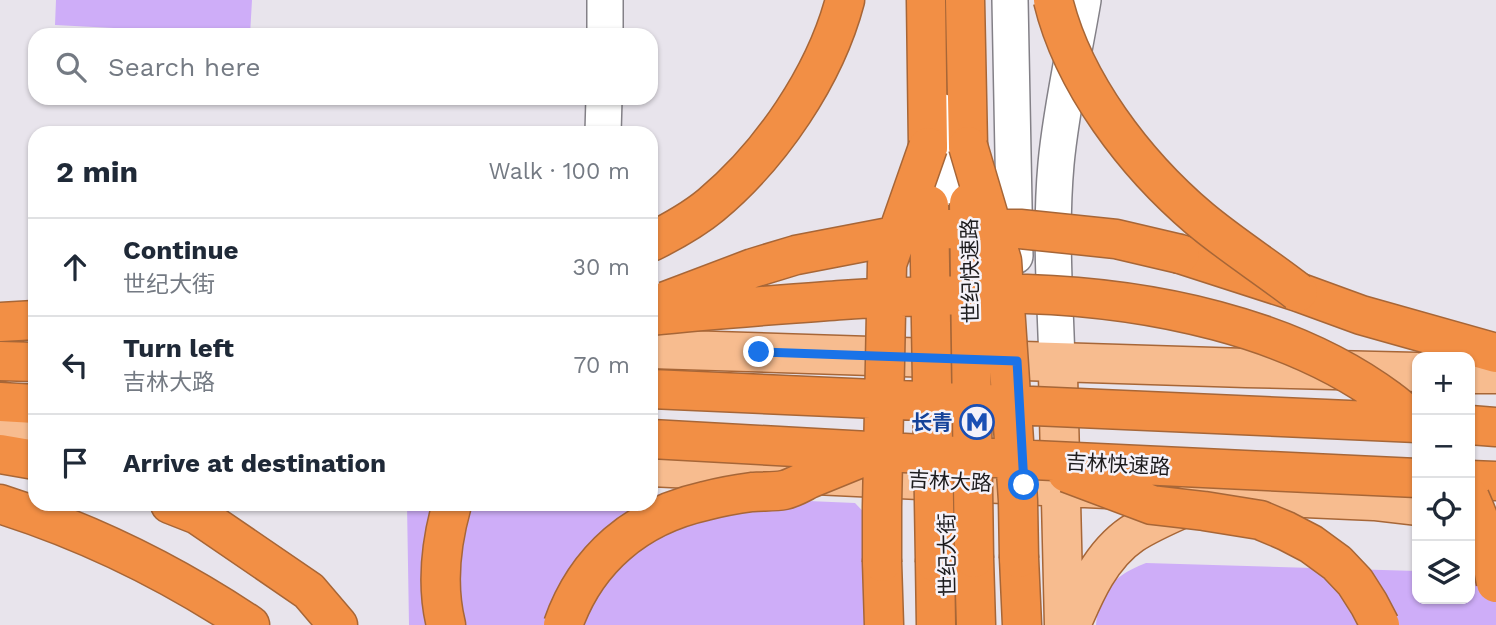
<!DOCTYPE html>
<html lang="en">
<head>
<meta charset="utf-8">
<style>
	:root { --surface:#fff; --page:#f6f6f7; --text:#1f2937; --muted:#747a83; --line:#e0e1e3 }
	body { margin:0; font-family:"Work Sans","Noto Sans SC",sans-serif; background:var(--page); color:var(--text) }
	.controls { position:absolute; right:21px; bottom:21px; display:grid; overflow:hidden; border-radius:14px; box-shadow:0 2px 5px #0004 }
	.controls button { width:63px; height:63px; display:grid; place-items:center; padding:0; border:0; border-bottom:2px solid var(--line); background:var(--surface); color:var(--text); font:35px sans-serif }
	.stop { position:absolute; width:21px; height:21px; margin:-16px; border:5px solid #1a73e8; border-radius:50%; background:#fff }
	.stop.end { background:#1a73e8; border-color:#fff; box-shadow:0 2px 7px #0008 }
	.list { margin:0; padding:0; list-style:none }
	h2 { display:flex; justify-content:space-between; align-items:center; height:91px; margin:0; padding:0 28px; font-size:30px }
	h2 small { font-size:23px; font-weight:400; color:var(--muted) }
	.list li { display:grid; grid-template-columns:46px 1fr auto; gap:21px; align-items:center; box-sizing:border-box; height:98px; padding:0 28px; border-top:2px solid var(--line) }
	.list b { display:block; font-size:26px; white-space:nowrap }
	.list p { margin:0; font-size:23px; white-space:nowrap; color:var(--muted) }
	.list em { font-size:23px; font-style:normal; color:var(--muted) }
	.icon { flex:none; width:38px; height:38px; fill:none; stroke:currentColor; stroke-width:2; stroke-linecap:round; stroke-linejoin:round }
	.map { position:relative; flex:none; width:1496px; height:625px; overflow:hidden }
	.search { position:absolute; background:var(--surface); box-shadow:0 2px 5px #0004; left:28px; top:28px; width:630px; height:77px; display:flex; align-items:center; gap:18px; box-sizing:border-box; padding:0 24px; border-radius:21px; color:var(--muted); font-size:26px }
	.panel { position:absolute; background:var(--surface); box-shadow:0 2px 5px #0004; left:28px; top:126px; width:630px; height:385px; border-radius:21px }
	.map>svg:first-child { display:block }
</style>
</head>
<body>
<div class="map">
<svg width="1496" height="625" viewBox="0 0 1496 625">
	<rect width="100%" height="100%" fill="#e8e4ec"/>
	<path fill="#ceadf8" d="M56,0H252L250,35L55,25Z
		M651,494L855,503L877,526L879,625H409L407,504H651Z
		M1146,563L1417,571V599H1470V573H1496V625H1096C1097,618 1097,609 1100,602C1108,581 1126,571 1146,563Z"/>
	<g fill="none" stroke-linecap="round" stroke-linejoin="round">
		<g stroke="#838087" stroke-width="38">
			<path id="minor" d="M1010,0L1015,256
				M605,35V0
				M943,112L945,241
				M603,133L604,98
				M1057,362C1055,296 1050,230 1056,164C1061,109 1074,54 1083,0"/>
		</g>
		<g stroke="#a76637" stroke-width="41">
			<path id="major" d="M651,349L1246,368L1417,372
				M1470,374H1496
				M1058,375L1064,625
				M0,433L35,435
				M651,467L1107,489
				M1167,492L1374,501L1417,506
				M1071,625C1085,592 1101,555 1132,534C1152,521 1175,512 1197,502"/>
		</g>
		<g stroke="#a76637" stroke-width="41">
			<path id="highway" d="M926,0L928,147
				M965,0L968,146
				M651,242C671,232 693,220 711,205C771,155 825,76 845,0
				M1180,254L1298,292L1361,315L1496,353
				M0,322L35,320
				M0,361L35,362
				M0,402L35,404
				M1470,425L1496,427
				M0,454L35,460
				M1470,480L1496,481
				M0,504C89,532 172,573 250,625
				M170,504L198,515L309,591L338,625
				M974,558L976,625
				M1019,558L1022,625
				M882,562L884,625
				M935,562L936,625
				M446,625C436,585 441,543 452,504"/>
		</g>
		<use href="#minor" stroke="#fff" stroke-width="35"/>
		<use href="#major" stroke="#f7bc8f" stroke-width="38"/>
		<use href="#highway" stroke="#f28f45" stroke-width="38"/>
		<g stroke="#a76637" stroke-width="41" stroke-linecap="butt">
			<path id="highway-bridge" d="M1053,0C1073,83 1135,164 1200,219C1231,245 1266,267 1298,292
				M968,146L1002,261L1018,501L1019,558
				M969,203L974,558
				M929,205L935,562
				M666,301L753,268L796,255L921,231L964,228L1020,229L1116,239L1180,254
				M651,316C714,309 778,305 842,300C884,297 926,296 969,295C988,295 1008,294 1027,294C1149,298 1290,326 1389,400C1399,407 1408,416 1417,424
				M651,389L1417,423
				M651,439L1033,460L1417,478
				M1067,473L1152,505L1204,511L1260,520L1286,531L1311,544L1337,563L1355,582L1369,604L1380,625
				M1470,498C1483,527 1491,551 1496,583
				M882,562V507L887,264L928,147
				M563,625C586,559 637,516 705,501C720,497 737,494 752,492C763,491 774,492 784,490C793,488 801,483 809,479C829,471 848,463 868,455"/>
		</g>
		<use href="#highway-bridge" stroke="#f28f45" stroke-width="38"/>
	</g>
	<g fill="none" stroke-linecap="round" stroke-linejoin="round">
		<path stroke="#1a73e8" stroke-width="9" d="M759,352L1017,361L1024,485"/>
	</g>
	<defs>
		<g id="metro-ring" transform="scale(1.75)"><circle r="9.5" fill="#f5f2f9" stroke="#1a4fb4" stroke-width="1.5"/><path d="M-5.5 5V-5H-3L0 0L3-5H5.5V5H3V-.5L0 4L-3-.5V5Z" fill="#1a4fb4"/></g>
	</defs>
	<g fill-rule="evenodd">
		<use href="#metro-ring" x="977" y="422"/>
	</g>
	<g text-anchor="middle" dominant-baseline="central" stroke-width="5" stroke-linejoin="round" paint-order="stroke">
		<g font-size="21" fill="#1c1b1d" stroke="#f5f2f9">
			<text transform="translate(970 271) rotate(-91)">世纪快速路</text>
			<text transform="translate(1118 464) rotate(3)">吉林快速路</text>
			<text transform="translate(950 481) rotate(3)">吉林大路</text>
			<text transform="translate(947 555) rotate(-91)">世纪大街</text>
		</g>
		<g font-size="21" font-weight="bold" fill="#164399" stroke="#f5f2f9" text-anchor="end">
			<text x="953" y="422">长青</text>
		</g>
	</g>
</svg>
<div class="controls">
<button>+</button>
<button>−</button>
<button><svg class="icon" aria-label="locate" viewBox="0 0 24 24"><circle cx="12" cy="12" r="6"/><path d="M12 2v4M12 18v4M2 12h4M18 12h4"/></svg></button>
<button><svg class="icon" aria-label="layers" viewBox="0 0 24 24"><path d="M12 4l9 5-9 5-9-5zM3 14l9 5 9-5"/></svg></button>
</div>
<div class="stop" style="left:1024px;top:485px"></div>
<div class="stop end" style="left:759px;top:352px"></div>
<div class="search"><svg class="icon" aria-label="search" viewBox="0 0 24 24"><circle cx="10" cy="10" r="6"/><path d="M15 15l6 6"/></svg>Search here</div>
<section class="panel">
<h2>2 min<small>Walk · 100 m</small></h2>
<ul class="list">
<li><svg class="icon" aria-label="ahead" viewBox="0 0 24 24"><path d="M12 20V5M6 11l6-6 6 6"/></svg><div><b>Continue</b><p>世纪大街</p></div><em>30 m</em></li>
<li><svg class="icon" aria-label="left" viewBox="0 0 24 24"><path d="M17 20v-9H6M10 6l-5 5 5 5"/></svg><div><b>Turn left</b><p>吉林大路</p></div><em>70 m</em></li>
<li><svg class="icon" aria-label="arrive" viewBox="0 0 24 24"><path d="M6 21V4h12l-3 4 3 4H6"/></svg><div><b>Arrive at destination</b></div></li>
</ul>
</section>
</div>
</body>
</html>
